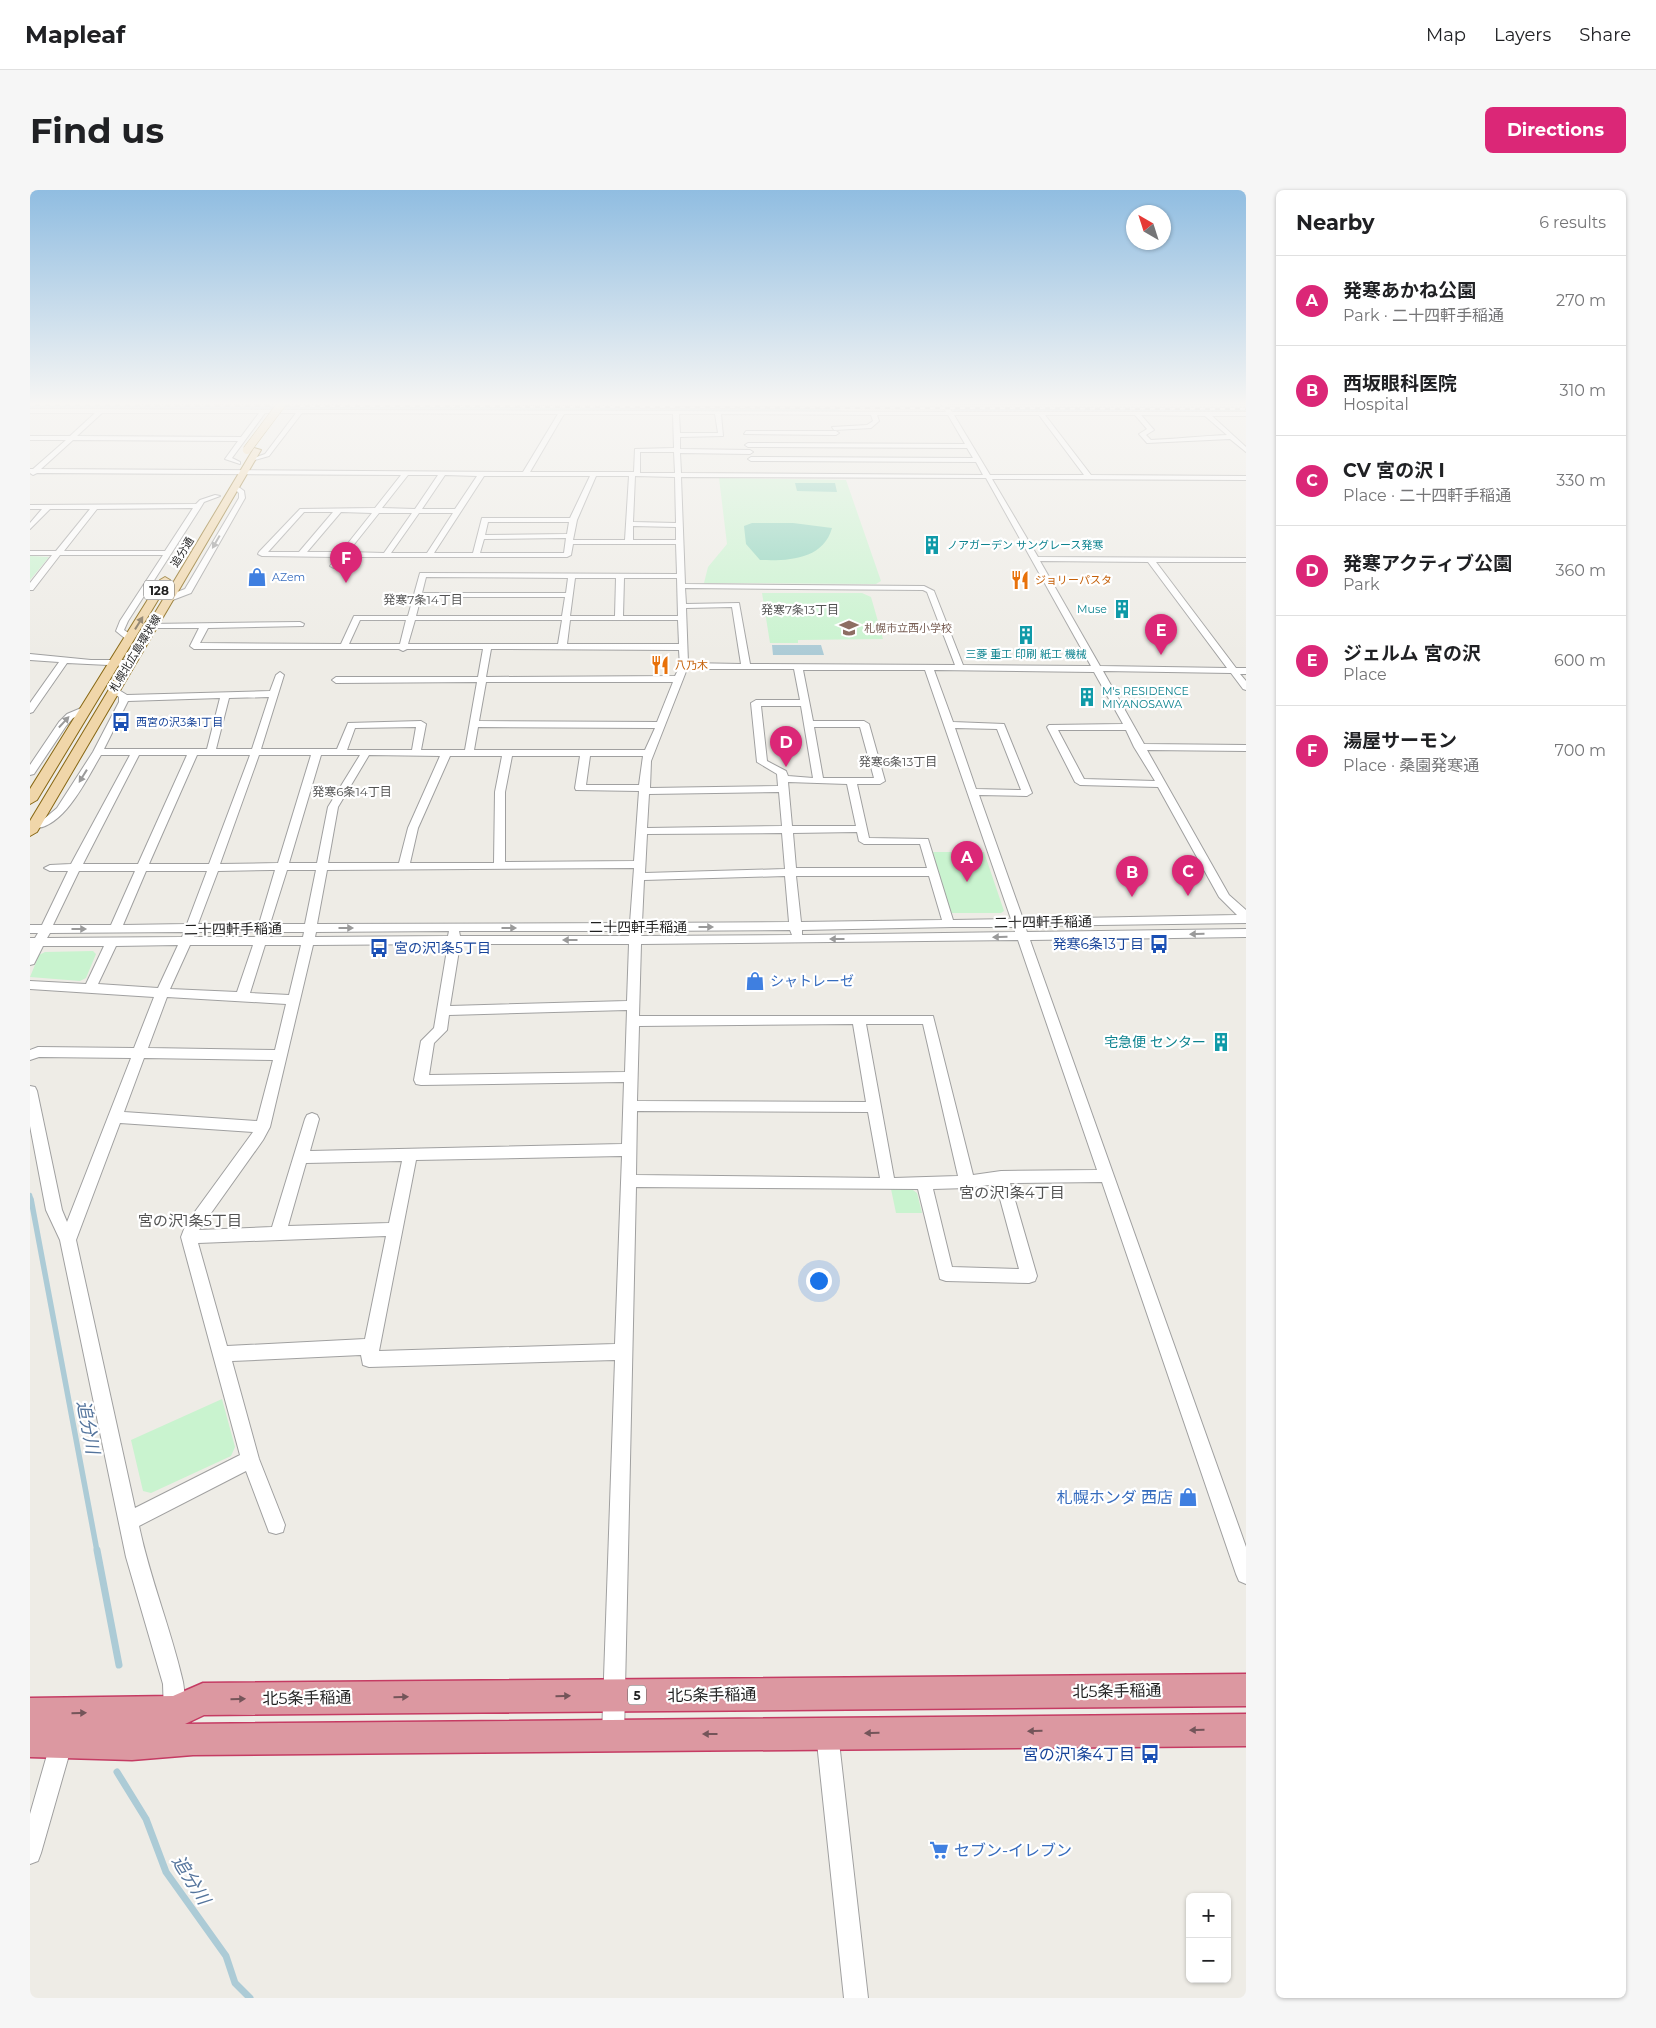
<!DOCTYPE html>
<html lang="en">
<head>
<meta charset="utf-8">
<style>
	:root { --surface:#fff; --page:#f6f6f6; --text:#202124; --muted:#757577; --line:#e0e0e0; --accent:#db2777 }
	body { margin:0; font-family:Montserrat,"Noto Sans JP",sans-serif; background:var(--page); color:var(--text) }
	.controls { position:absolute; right:15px; bottom:15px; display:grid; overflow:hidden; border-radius:8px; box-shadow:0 1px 4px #0004 }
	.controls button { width:45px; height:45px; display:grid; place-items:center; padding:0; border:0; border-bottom:1px solid var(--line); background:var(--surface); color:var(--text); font:25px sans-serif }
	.compass { position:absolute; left:1096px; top:15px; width:45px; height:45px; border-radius:50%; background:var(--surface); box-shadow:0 1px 4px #0004; rotate:321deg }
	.you { position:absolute; left:788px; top:1090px; width:18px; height:18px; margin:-12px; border:4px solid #fff; border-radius:50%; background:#1a73e8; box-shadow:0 0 0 8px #1a73e833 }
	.badge { display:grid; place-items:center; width:32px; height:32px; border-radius:50%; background:var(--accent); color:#fff; font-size:16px; font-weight:700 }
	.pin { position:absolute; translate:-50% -41px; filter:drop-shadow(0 1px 2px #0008) }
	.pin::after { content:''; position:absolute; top:26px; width:18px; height:15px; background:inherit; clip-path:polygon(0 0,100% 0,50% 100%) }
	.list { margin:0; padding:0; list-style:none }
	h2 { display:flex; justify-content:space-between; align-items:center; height:65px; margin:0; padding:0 20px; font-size:21px }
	h2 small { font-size:16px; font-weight:400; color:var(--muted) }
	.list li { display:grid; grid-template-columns:32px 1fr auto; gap:15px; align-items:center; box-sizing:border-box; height:90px; padding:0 20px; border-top:1px solid var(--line) }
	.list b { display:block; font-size:19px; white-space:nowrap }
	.list p { margin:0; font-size:16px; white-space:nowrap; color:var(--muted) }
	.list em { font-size:16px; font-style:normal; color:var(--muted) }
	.map { position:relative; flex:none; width:1216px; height:1808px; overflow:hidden; border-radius:8px }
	header { display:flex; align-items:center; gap:30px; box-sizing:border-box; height:70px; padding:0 25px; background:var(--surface); border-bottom:1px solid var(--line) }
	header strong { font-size:24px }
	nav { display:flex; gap:28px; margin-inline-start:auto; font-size:18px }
	.intro { display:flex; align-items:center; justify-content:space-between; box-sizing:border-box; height:120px; padding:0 30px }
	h1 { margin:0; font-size:35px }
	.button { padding:12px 22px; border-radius:8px; background:var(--accent); color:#fff; font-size:18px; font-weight:700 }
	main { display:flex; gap:30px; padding:0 30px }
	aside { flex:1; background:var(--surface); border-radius:8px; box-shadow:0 1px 4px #0004 }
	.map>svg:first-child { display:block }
</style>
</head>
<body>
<header>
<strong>Mapleaf</strong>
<nav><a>Map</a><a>Layers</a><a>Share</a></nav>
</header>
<div class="intro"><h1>Find us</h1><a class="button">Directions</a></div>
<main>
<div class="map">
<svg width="1216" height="1808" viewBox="0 0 1216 1808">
	<rect width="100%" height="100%" fill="#eeece6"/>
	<path fill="#c9f3cf" d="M689,288L816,290L851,391L846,394L674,393L678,377L697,354Z
		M0,366L19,367L0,390Z
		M732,403H832L841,407L853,449L768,450V453H740Z
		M903,662H954L974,721L971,723H919Z
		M63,761L66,764L56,788L50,791L0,787L9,765L15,762Z
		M880,998L887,1003L892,1023H866L861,999Z
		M192,1209L205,1257L201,1266L121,1303L113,1301L101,1250Z"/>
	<path fill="#8ed4bc" d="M765,293H805L807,302L767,301Z
		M722,333H763L802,338C793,370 758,371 730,370L716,354L714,336Z"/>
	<path fill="#accbd6" d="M742,455H791L794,465H743Z"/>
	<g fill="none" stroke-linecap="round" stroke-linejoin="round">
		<path stroke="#accbd6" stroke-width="4.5" d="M0,1005L1,1010"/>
		<path stroke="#accbd6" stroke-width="5.5" d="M1,1009L67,1361"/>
		<path stroke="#accbd6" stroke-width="7" d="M67,1360L89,1475
			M87,1582L116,1629L136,1682L196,1766L205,1793L220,1808"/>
		<path fill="#accbd6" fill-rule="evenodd" d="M0,215L808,219L814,222L808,225L0,221Z
			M929,217L1216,219V225L925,222L923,220L925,218Z"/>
		<g stroke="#a0a0a0" stroke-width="2">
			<path id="minor" d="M894,212H1216V214H917L922,222H1216V226H1182L1216,257V262L1200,249L1117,253L1109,244L1117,239L1105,225H1015L1061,285L1216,286V290L962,289L1008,367L1216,368V372H1126L1206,478H1216V484H1210L1216,491V500L1213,499L1201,483L1073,481L1114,554L1216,555V561L1117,560L1199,705L1216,720V733L995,736L997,742L1216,739V747L1000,750L1216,1357V1394L1209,1391L1206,1384L1072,992L980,993L1007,1086L1005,1091L999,1093L916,1091L910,1089L888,999L606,997L594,1545L590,1552L583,1556L576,1552L572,1545L585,1170L339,1177L333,1175L331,1165L202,1171L229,1269L255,1335L253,1342L246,1344L239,1342L216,1281L109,1336C120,1389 141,1439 153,1492C155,1504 156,1520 151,1530L144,1533L137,1530L134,1523L133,1494L96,1367L30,1050L16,1020L0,936V896L5,897L7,901L32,1020L37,1032L101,868L9,867L0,870V860L8,857L104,858L124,807L0,799V791L56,794L74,756H13L4,774L0,775V748H5L8,743H0V735H12L38,681H20L14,678L20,675L41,674L100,565H71C57,588 32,643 0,638V633L14,629L27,618L63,562L89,512V507L79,500L84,497L97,505L240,501L246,485L250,482L254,485L231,559H307L318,533L391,531L396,534L391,560H435L447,492L306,493L302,490L306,487H448L453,459H377L373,461L369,459H164L160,456L169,438H122L118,436L119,434L270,432L274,434L273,436L178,438L170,453L311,454L324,426H378L390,383L647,384L646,354H543L541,365L537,367H315L304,378L300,376L307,367L232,366L228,364L229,362L270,319L345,318L371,285L7,283L3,285L0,283V279H3L36,250H0V246H40L65,223H0V219L916,222L911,214ZM72,223H229L211,247L47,246ZM235,223H266L235,264L218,270V272L239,266L272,223L528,224L493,282L11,279L43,250L208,251L195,269L210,274V272L202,268ZM534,224H643L644,258L605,259L604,282H500ZM649,224H685L688,243H650ZM691,224L841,225L843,231L837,235L802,237L804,240L841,238L849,231L847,225H918L935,254L718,253L715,255L718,257L937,258L943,268L721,267L718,269L721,271L946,272L953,285L651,283L650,263L720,264L723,262L720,260L650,259V247L693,246ZM924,225H1009L1054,285H960ZM1111,225L1175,226L1197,245C1171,246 1146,249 1121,250L1116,245L1124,240ZM610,262H644L645,283H610ZM378,285H408L385,319L352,318ZM415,285L447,286L425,319H392ZM454,286H560L540,328H452L443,363H404ZM566,286H599L595,350H543L547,330ZM605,286L645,287L646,333L603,332ZM651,287L956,288L1061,476L933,475L904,401L894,396L655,394ZM274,322H303L269,362H238ZM311,322L342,323L311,362H277ZM349,323H382L354,363L318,362ZM389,323H423L397,363H361ZM458,332H539L537,344L455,345ZM603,336L646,337V350H603ZM536,348L534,363H450L454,349ZM1010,371L1118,372L1197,478L1070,476ZM396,387L538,388L536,403H392ZM545,388H586L585,426H540ZM594,388H647L648,426H593ZM655,398L893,400L897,402L925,475L720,474L709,413L656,414ZM391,407H535L532,426H386ZM702,417L711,474L658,473L656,418ZM330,430H376L370,454H319ZM385,430H532L528,454H378ZM540,430H648L649,454H537ZM461,459L649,460L650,476L645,486L456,487ZM657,479H764L770,510H726L721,513L727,572L747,584L748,596L620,598L621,571ZM773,480H895L981,729L923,730L898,649L839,648L827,594H850L855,591L839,534L834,531H783ZM904,480L1064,482L1093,534L1019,535L1017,537L1045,592L1050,595L1128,597L1189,707L1207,725L993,729L949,605L997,606L1002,603L974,534L923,532ZM456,492H643L627,532L449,531ZM239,507L222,559H186L199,508ZM190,508L177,559H74L98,511ZM731,516H771L783,588L758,586L756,581L737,571ZM386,537L382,560H317L325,538ZM448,537L625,538L615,560H444ZM784,537H830L844,588H793ZM925,538L967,539L991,600L946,599ZM1028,540H1096L1104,557L1125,591L1054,589ZM109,565H157L108,674H53ZM167,565H220L179,674H119ZM229,565H281L248,673L190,674ZM291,565H330L298,617L287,673H259ZM339,565L410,566L378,638L369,673H298L308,617ZM420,566H472L465,602L464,673H380L388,638ZM482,566H550L545,598L546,600L609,601L604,671L475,672V602ZM560,566H613L609,595H556ZM758,592L817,594L826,636H762ZM749,602L752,636L617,638L619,604ZM827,642L829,651L834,654H890L897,678H766L763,643ZM752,643L755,679L615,683L617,644ZM604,678L600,733L287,734L297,680ZM241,680H245L229,734H168L188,681ZM257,680H286L275,734H240ZM49,681H105L81,735H23ZM116,681H177L157,734L93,735ZM755,686L759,732L612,733L614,690ZM766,686H899L912,730L771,732ZM923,737H984L985,742L772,745V740ZM760,740L762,745L611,746L612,741ZM419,741L418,746L285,747L286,742ZM429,741H600L599,746H430ZM154,742L152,747L17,748L20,743ZM165,742H274L273,747H164ZM988,750L1067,980L971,981L943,985L903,826H609L611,754ZM418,754L404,838L391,851L384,890L386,894L391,895L594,892L592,954L280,961L289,929L287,925L282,923L277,925L275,929L242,1037L169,1040L233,950L240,937L283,755ZM430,754H599L597,811L420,816ZM148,755L128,798L68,794L86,756ZM160,755H223L207,802L140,799ZM235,755H271L259,805L220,803ZM137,807L256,814L245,860L118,858ZM597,820L595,882L399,885L404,853L417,840L419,825ZM823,834L836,912L607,911L609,836ZM836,834H893L928,986L864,988ZM114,868L243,870L227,931L94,922ZM607,921L838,922L850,988L606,985ZM90,933L223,942L156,1034L151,1047L210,1265L105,1318L46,1050ZM592,966L585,1154L349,1161L386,970ZM372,971L359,1033L258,1036L276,973ZM966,994L989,1079L922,1077L903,999L937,998ZM356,1046L335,1149L197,1156L168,1053Z
				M716,241H806L809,243L806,245L714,244Z
				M202,295H206L214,301L215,308L161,403L140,411H134V407L155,399L209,308V303L202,297Z
				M185,305L190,306L174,312L171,317L98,431L94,440L103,446V450H97L86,441L90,431L133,365H30L3,400H0V393L22,365H0V361H26L60,319H20L0,339V333L12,319H0V315L166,314L170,310ZM163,318L135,361H34L67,319Z
				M0,464L61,470H99L103,473L99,476L37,473L3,522L0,523V513L29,472L0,470Z
				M56,516L59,517V521L43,528L36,536L4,584L0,585V575L29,532L37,524Z
				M797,1532L804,1536L808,1543L838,1808H814L786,1543L790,1536Z
				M32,1540L40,1543L43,1551L11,1663L8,1671L0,1674V1624L21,1551L24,1543Z"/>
		</g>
		<g stroke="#876713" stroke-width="2">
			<path id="major" d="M224,258L231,260L7,642L0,646V631Z
				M135,387L140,390L7,610L0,614V599L130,390Z"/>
		</g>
		<g stroke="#c53b63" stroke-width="3">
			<path id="highway" d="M1216,1484V1516L174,1525L155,1534L1216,1524V1556L163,1565L102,1570L0,1567V1508L143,1506L173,1493Z"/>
		</g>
		<use href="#minor" fill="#fff" fill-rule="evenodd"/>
		<use href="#major" fill="#f0d6a9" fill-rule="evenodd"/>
		<use href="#highway" fill="#dc98a1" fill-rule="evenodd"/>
		<g stroke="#6d6d6d" stroke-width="2.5">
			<path id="rail" d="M0,215L1216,219"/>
		</g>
		<use href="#rail" stroke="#fff" stroke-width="2" stroke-dasharray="5" stroke-linecap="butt"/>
		<g stroke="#876713" stroke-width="9" stroke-linecap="butt">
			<path id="major-bridge" d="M217,260L253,212"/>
		</g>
		<use href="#major-bridge" stroke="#f0d6a9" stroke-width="8"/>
	</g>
	<defs><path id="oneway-solid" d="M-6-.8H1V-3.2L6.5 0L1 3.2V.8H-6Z" transform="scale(1.25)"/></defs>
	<g fill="#9a9a9a">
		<use href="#oneway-solid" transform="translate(186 352) rotate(120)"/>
		<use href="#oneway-solid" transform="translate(34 532) rotate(-47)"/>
		<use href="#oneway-solid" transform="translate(53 586) rotate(122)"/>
		<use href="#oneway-solid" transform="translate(676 737)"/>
		<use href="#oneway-solid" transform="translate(316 738)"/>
		<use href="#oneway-solid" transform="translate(479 738)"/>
		<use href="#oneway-solid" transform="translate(49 739)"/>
		<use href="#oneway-solid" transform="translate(1167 744) rotate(179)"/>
		<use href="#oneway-solid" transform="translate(970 747) rotate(179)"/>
		<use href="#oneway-solid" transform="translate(807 749) rotate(180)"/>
		<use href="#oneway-solid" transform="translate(540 750) rotate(180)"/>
	</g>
	<use fill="#887a64" href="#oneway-solid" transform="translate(109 433) rotate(-58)"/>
	<g fill="#74555a">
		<use href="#oneway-solid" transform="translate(533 1506) rotate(-1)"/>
		<use href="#oneway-solid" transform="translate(371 1507) rotate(-1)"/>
		<use href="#oneway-solid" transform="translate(208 1509) rotate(-1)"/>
		<use href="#oneway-solid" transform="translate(49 1523) rotate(-1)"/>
		<use href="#oneway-solid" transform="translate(1167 1540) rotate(179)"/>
		<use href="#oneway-solid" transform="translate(1005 1541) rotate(179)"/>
		<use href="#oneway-solid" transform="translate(842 1543) rotate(179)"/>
		<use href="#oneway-solid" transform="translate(680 1544) rotate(180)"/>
	</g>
	<linearGradient id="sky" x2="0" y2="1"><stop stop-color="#90bde1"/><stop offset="0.46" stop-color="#f7f6f4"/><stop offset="1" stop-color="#f7f6f4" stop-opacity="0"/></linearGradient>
	<rect width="1216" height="465" fill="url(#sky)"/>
	<defs>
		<g id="building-bare" transform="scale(1.5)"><path d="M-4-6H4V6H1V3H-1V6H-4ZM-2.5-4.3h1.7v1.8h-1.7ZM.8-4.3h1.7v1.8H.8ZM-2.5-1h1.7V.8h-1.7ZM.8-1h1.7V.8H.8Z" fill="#0f9aa8" stroke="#fff" stroke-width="2.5" paint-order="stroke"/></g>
		<g id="shop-bare" transform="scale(1.5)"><path d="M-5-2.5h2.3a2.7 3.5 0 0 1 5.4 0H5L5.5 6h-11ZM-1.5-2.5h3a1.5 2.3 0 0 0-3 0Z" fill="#3f7fe0" stroke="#fff" stroke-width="2.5" paint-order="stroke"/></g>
		<g id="restaurant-bare" transform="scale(1.5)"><path d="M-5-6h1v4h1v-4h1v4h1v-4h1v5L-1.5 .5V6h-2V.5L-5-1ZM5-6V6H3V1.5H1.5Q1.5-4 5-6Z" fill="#e8710a" stroke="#fff" stroke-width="2.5" paint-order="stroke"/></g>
		<g id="school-bare" transform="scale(1.5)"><path d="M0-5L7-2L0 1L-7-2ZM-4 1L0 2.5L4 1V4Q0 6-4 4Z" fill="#8d6e63" stroke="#fff" stroke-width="2.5" paint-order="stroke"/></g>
		<g id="bus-bare" transform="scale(1.5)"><path d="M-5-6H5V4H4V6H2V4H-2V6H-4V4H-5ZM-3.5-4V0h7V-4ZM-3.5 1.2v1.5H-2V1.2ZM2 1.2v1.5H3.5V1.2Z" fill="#1a4fb4" stroke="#fff" stroke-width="2.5" paint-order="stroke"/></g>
		<g id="supermarket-bare" transform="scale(1.5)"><path d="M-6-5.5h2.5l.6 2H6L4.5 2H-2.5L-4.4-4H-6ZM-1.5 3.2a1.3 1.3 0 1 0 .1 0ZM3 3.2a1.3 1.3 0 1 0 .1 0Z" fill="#3f7fe0" stroke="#fff" stroke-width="2.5" paint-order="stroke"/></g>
	</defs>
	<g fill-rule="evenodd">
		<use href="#building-bare" x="902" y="355"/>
		<use href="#shop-bare" x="227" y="387"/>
		<use href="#restaurant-bare" x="990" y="390"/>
		<use href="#building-bare" x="1092" y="419"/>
		<use href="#school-bare" x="819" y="438"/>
		<use href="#building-bare" x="996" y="445"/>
		<use href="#restaurant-bare" x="630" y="475"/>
		<use href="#building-bare" x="1057" y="507"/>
		<use href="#bus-bare" x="91" y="532"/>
		<use href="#bus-bare" x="1129" y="754"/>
		<use href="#bus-bare" x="349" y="758"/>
		<use href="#shop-bare" x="725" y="791"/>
		<use href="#building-bare" x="1191" y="852"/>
		<use href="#shop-bare" x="1158" y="1307"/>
		<use href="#bus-bare" x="1120" y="1564"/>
		<use href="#supermarket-bare" x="909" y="1660"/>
	</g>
	<g text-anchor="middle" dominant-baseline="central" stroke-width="4.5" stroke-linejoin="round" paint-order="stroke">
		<g font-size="11" fill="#0d838f" stroke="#fff" text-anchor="start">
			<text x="917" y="355">ノアガーデン サングレース発寒</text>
			<text x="1077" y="419" text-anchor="end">Muse</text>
			<text x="996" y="464" text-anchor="middle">三菱 重工 印刷 紙工 機械</text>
			<text x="1072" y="501">M's RESIDENCE<tspan x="1072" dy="13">MIYANOSAWA</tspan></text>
		</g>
		<g font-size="11" fill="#1f1f1f" stroke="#fff">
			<text transform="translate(152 362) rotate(-58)">追分通</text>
			<text transform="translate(105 463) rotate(-59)">札幌北広島環状線</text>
		</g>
		<g font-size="11" fill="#366cbe" stroke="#fff" text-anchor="start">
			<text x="242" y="387">AZem</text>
		</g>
		<g font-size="11" fill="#c56008" stroke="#fff" text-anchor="start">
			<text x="1005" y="390">ジョリーパスタ</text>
			<text x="645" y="475">八乃木</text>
		</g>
		<g font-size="11" fill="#785e54" stroke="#fff" text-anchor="start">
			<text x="834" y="438">札幌市立西小学校</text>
		</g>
		<g font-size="11" fill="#164399" stroke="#fff" text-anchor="start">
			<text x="106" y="532">西宮の沢3条1丁目</text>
		</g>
		<g fill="#fff" stroke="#626262" stroke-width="1">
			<rect x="114" y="390.5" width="30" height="19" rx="4"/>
			<rect x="598" y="1495.5" width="18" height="19" rx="4"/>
		</g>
		<g font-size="12" font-weight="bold" fill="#1f1f1f">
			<text x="129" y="400">128</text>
			<text x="607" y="1505">5</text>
		</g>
		<g font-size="12" fill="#525252" stroke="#fff">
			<text x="393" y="409">発寒7条14丁目</text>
			<text x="770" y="419">発寒7条13丁目</text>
			<text x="868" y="571">発寒6条13丁目</text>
			<text x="322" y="601">発寒6条14丁目</text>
		</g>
		<g font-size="14" fill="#1f1f1f" stroke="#fff">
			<text transform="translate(1013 732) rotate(-1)">二十四軒手稲通</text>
			<text x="608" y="737">二十四軒手稲通</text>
			<text transform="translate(203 739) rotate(-1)">二十四軒手稲通</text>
		</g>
		<g font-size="14" fill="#164399" stroke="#fff" text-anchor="end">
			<text x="1114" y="754">発寒6条13丁目</text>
			<text x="364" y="758" text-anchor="start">宮の沢1条5丁目</text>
		</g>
		<g font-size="14" fill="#366cbe" stroke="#fff" text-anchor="start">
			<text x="740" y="791">シャトレーゼ</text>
		</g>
		<g font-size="14" fill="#0d838f" stroke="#fff" text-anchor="end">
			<text x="1176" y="852">宅急便 センター</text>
		</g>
		<g font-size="15" fill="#525252" stroke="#fff">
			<text x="982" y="1002">宮の沢1条4丁目</text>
			<text x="160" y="1030">宮の沢1条5丁目</text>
		</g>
		<g font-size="16" fill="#366cbe" stroke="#fff" text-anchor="end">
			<text x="1143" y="1307">札幌ホンダ 西店</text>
			<text x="924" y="1660" text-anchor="start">セブン-イレブン</text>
		</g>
		<g font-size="16" fill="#1f1f1f" stroke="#fff">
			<text transform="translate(1087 1501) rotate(-1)">北5条手稲通</text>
			<text transform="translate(682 1505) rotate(-1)">北5条手稲通</text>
			<text transform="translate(277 1508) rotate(-1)">北5条手稲通</text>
		</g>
		<g font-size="16" fill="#164399" stroke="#fff" text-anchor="end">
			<text x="1105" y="1564">宮の沢1条4丁目</text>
		</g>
		<g font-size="18" font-style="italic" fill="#54749c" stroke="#fff">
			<text transform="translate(58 1237) rotate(79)">追分川</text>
			<text transform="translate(161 1690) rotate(58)">追分川</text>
		</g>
	</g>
</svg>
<div class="controls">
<button>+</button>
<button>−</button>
</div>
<svg class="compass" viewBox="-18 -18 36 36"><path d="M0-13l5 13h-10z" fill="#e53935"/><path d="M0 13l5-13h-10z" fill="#757577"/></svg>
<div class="you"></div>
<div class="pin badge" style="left:937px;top:692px">A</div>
<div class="pin badge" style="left:1102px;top:707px">B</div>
<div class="pin badge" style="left:1158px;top:706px">C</div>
<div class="pin badge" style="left:756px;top:577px">D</div>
<div class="pin badge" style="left:1131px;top:465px">E</div>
<div class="pin badge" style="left:316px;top:393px">F</div>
</div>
<aside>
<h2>Nearby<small>6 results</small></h2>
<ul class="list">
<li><span class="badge">A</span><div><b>発寒あかね公園</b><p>Park · 二十四軒手稲通</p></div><em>270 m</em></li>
<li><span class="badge">B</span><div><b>西坂眼科医院</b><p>Hospital</p></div><em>310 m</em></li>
<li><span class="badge">C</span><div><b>CV 宮の沢 I</b><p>Place · 二十四軒手稲通</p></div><em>330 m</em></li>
<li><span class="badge">D</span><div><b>発寒アクティブ公園</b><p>Park</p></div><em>360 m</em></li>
<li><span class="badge">E</span><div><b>ジェルム 宮の沢</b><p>Place</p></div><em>600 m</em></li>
<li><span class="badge">F</span><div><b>湯屋サーモン</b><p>Place · 桑園発寒通</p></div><em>700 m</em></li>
</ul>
</aside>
</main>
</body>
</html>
